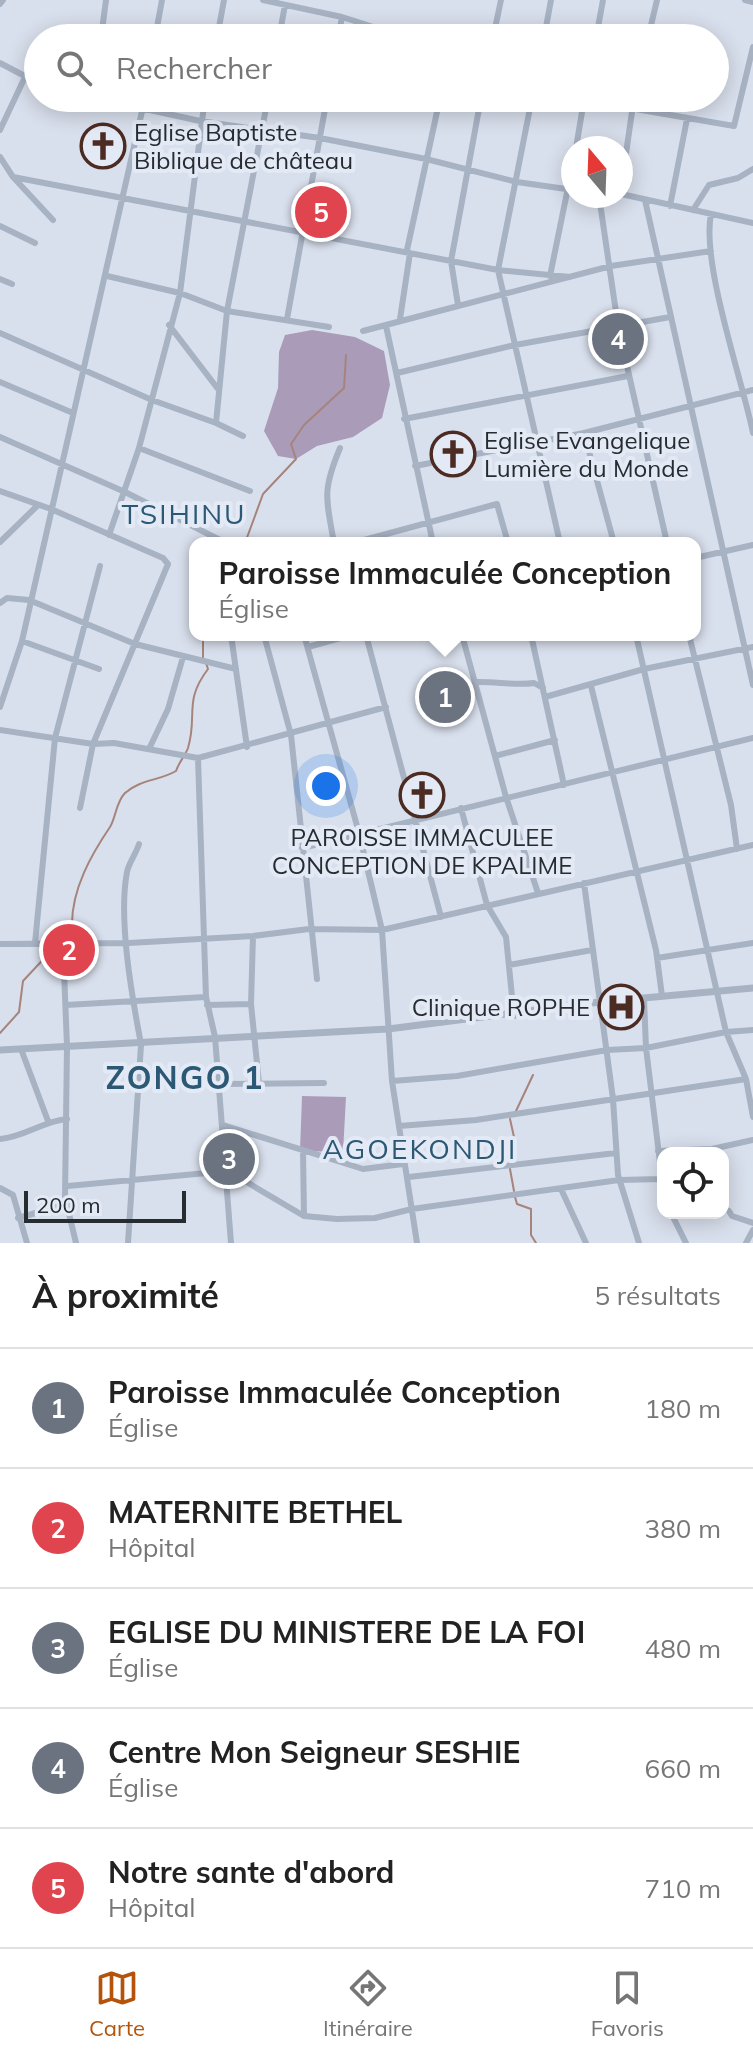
<!DOCTYPE html>
<html lang="fr">
<head>
<meta charset="utf-8">
<style>
	:root { --surface:#fff; --page:#f6f6f6; --text:#222; --muted:#767676; --line:#e0e0e0; --accent:#b45309 }
	body { margin:0; font-family:Mulish,sans-serif; background:var(--page); color:var(--text) }
	.controls { position:absolute; right:24px; bottom:24px; display:grid; overflow:hidden; border-radius:16px; box-shadow:0 4px 20px #0003 }
	.controls button { width:72px; height:72px; display:grid; place-items:center; padding:0; border:0; border-bottom:2px solid var(--line); background:var(--surface); color:var(--text); font:40px sans-serif }
	.compass { position:absolute; left:561px; top:136px; width:72px; height:72px; border-radius:50%; background:var(--surface); box-shadow:0 4px 20px #0003; rotate:341deg }
	.scale { position:absolute; left:24px; bottom:20px; width:162px; box-sizing:border-box; padding-left:8px; border:4px solid #262c31; border-top:0; font-size:22px; line-height:28px; white-space:nowrap; color:#262c31; -webkit-text-stroke:6px #e4eaf5; paint-order:stroke }
	.you { position:absolute; left:326px; top:786px; width:28px; height:28px; margin:-20px; border:6px solid #fff; border-radius:50%; background:#1a73e8; box-shadow:0 0 0 12px #1a73e833 }
	.badge { display:grid; place-items:center; width:52px; height:52px; border-radius:50%; background:var(--accent); color:#fff; font-size:26px; font-weight:700 }
	.pin { position:absolute; translate:-50% -50%; border:4px solid #fff; box-shadow:0 2px 8px #0006 }
	.popup { position:absolute; left:189px; top:537px; width:512px; height:104px; box-sizing:border-box; display:grid; place-content:center; border-radius:16px; background:var(--surface); filter:drop-shadow(0 2px 6px #0005); font-size:26px; white-space:nowrap; color:var(--muted) }
	.popup b { font-size:30px; color:var(--text) }
	.popup::after { content:''; position:absolute; left:50%; top:100%; margin-left:-16px; border:16px solid transparent; border-top-color:var(--surface) }
	.list { margin:0; padding:0; list-style:none }
	h2 { display:flex; justify-content:space-between; align-items:center; height:104px; margin:0; padding:0 32px; font-size:34px }
	h2 small { font-size:26px; font-weight:400; color:var(--muted) }
	.list li { display:grid; grid-template-columns:52px 1fr auto; gap:24px; align-items:center; box-sizing:border-box; height:120px; padding:0 32px; border-top:2px solid var(--line) }
	.list b { display:block; font-size:30px; white-space:nowrap }
	.list p { margin:0; font-size:26px; white-space:nowrap; color:var(--muted) }
	.list em { font-size:26px; font-style:normal; color:var(--muted) }
	.icon { flex:none; width:44px; height:44px; fill:none; stroke:currentColor; stroke-width:2; stroke-linecap:round; stroke-linejoin:round }
	.map { position:relative; flex:none; width:753px; height:1243px; overflow:hidden }
	.search { position:absolute; background:var(--surface); box-shadow:0 4px 20px #0003; left:24px; right:24px; top:24px; height:88px; display:flex; align-items:center; gap:20px; box-sizing:border-box; padding:0 28px; border-radius:44px; color:var(--muted); font-size:30px }
	.sheet { height:704px; background:var(--surface) }
	nav { display:flex; justify-content:space-around; align-items:center; box-sizing:border-box; height:112px; border-top:2px solid var(--line); background:var(--surface); font-size:22px; color:var(--muted) }
	nav a { display:grid; justify-items:center; gap:4px }
	nav .on { color:var(--accent) }
	.map>svg:first-child { display:block }
</style>
</head>
<body>
<div class="map">
<svg width="753" height="1243" viewBox="0 0 753 1243">
	<rect width="100%" height="100%" fill="#d9e0ed"/>
	<path fill="#aa9bb9" d="M312,330L355,337L384,351L390,385L382,418L353,437L317,446L296,459L278,456L264,431L278,388L279,352L285,335Z
		M302,1096L346,1097L343,1152L300,1151Z"/>
	<g fill="none" stroke-linecap="round" stroke-linejoin="round">
		<path stroke="#a6847c" stroke-width="2" d="M245,543L263,494L296,459L291,444L304,425L344,388L346,355
			M203,635V658
			M0,1033L19,1012L23,981L52,950L61,931L72,924C72,889 91,855 110,827C116,817 116,802 125,793C141,779 159,781 176,771C179,762 185,756 188,748C198,715 183,702 208,669L206,663
			M516,1111L533,1075
			M509,1163L514,1137L510,1119
			M510,1169L514,1191
			M515,1197L517,1204L531,1209V1235L536,1243"/>
		<path stroke="#a7b2c3" stroke-width="6" d="M263,0L342,17L386,31L414,29L435,38
			M745,0L753,2
			M0,4L3,0
			M101,38L106,0
			M155,38L162,0
			M217,38L224,0
			M279,38L285,5
			M338,38L342,17
			M493,38L501,0
			M544,38L551,0
			M596,38L603,0
			M648,38L657,0
			M0,63L38,83
			M95,98L200,121L320,138L426,159L517,182L573,190
			M310,98L327,101
			M532,98L498,270L560,543
			M572,98L734,126L753,47
			M0,130L25,77
			M576,148L584,100
			M0,157L13,177L498,270L570,277
			M13,177L53,220
			M621,188L634,98
			M621,194L753,223
			M599,196L618,326L667,543
			M645,200L753,685
			M670,206L687,119
			M693,210L709,185L738,178L753,169
			M711,214C701,263 742,379 753,433
			M0,226L35,243
			M407,250L440,98
			M107,276L180,293L227,311L329,327
			M550,276L573,163
			M0,279L12,284
			M458,305L451,261L481,98
			M287,319L327,98
			M400,319L410,253
			M169,325L218,389
			M386,326L433,543
			M363,331L611,266L711,251
			M0,333L152,400L216,423L227,311L268,98
			M397,373L515,345L670,317
			M0,382L73,413
			M404,419L628,376
			M216,423L243,436
			M584,433L614,543
			M0,437L125,492L226,543
			M139,448L250,491
			M415,466L584,433L753,390
			M0,491L51,509L163,558L168,564L93,744L80,808
			M109,535L139,448L180,293L205,98
			M0,542L37,506
			M334,543C326,498 322,491 340,448
			M353,543L497,504L508,543
			M695,558L753,545
			M0,603L7,598L29,600L135,644L236,669
			M231,635L247,747
			M264,635L291,735L317,979
			M304,635L359,833L382,930L392,1081L417,1243
			M366,635L441,917
			M462,635L506,797L538,893
			M531,635L564,785
			M636,635L726,1032L746,1079L753,1117
			M689,635L731,805L737,849
			M22,641L99,669
			M308,647L351,635
			M475,682C495,681 515,686 534,683L543,688
			M591,686L656,950L662,996
			M545,697L644,669L753,647
			M0,707L22,641L145,98
			M0,730L93,744L114,743L198,758
			M149,749L168,709L183,657
			M495,756L555,740
			M461,808L487,905L506,937L514,1016
			M139,844C136,854 129,862 127,872C118,919 132,997 141,1044
			M302,848L753,738
			M584,883L613,1099L618,1175L639,1243
			M253,936L251,1004L259,1083
			M35,943L55,738L100,566
			M0,944L129,943L253,936L309,929L382,930L753,845
			M63,945L67,1046L65,1197L76,1243
			M657,958L753,943
			M509,965L592,950
			M644,999L646,1048L663,1187
			M66,1005L206,997
			M207,1005L251,1004
			M21,1049L48,1121
			M392,1081L457,1076L607,1050L646,1048L726,1032L753,1030
			M217,1084L324,1083
			M223,1125L363,1169L403,1164
			M399,1126L476,1120L746,1079
			M0,1139C25,1137 43,1121 67,1119
			M303,1150L304,1216
			M658,1151L712,1149L753,1140
			M409,1177L616,1153
			M68,1186L228,1171L304,1216L337,1219L375,1218L412,1209L619,1180L661,1179
			M0,1188L13,1195L27,1243
			M561,1189L586,1243
			M729,1211L732,1216L753,1223
			M671,1213L686,1243
			M18,1218L67,1204
			M128,1243L141,1045
			M231,1243L215,1037L206,997L198,758L386,707
			M746,1243L753,1230"/>
		<path stroke="#a7b2c3" stroke-width="7" d="M0,1050L388,1029L600,1002L753,988"/>
	</g>
	<defs>
		<g id="church-ring" transform="scale(2.3)"><circle r="9.5" fill="#e4eaf5" stroke="#4c2b22" stroke-width="1.5"/><path d="M-1.2-6h2.4v3.5h3.3v2.4h-3.3V6h-2.4V-.1h-3.3v-2.4h3.3Z" fill="#4c2b22"/></g>
		<g id="hospital-ring" transform="scale(2.3)"><circle r="9.5" fill="#e4eaf5" stroke="#4c2b22" stroke-width="1.5"/><path d="M-5-5h3v3.5h4V-5h3V5h-3V1.5h-4V5h-3Z" fill="#4c2b22"/></g>
	</defs>
	<g fill-rule="evenodd">
		<use href="#church-ring" x="103" y="146"/>
		<use href="#church-ring" x="453" y="454"/>
		<use href="#church-ring" x="422" y="795"/>
		<use href="#hospital-ring" x="621" y="1007"/>
	</g>
	<g text-anchor="middle" dominant-baseline="central" stroke-width="8" stroke-linejoin="round" paint-order="stroke">
		<g font-size="24" fill="#262c31" stroke="#e4eaf5" text-anchor="start">
			<text x="134" y="132">Eglise Baptiste<tspan x="134" dy="28">Biblique de château</tspan></text>
			<text x="484" y="440">Eglise Evangelique<tspan x="484" dy="28">Lumière du Monde</tspan></text>
			<text x="422" y="837" text-anchor="middle">PAROISSE IMMACULEE<tspan x="422" dy="28">CONCEPTION DE KPALIME</tspan></text>
			<text x="590" y="1007" text-anchor="end">Clinique ROPHE</text>
		</g>
		<g font-size="28" letter-spacing="2" fill="#2b5874" stroke="#e4eaf5">
			<text x="184" y="513">TSIHINU</text>
			<text x="420" y="1148">AGOEKONDJI</text>
		</g>
		<g font-size="32" font-weight="bold" letter-spacing="2" fill="#2b5874" stroke="#e4eaf5">
			<text x="185" y="1077">ZONGO 1</text>
		</g>
	</g>
</svg>
<div class="controls">
<button><svg class="icon" aria-label="locate" viewBox="0 0 24 24"><circle cx="12" cy="12" r="6"/><path d="M12 2v4M12 18v4M2 12h4M18 12h4"/></svg></button>
</div>
<svg class="compass" viewBox="-18 -18 36 36"><path d="M0-13l5 13h-10z" fill="#e53935"/><path d="M0 13l5-13h-10z" fill="#767676"/></svg>
<div class="scale">200 m</div>
<div class="you"></div>
<div class="pin badge" style="left:445px;top:697px;background:#6b7280">1</div>
<div class="popup"><b>Paroisse Immaculée Conception</b>Église</div>
<div class="pin badge" style="left:69px;top:950px;background:#e0444e">2</div>
<div class="pin badge" style="left:229px;top:1159px;background:#6b7280">3</div>
<div class="pin badge" style="left:618px;top:339px;background:#6b7280">4</div>
<div class="pin badge" style="left:321px;top:212px;background:#e0444e">5</div>
<div class="search"><svg class="icon" aria-label="search" viewBox="0 0 24 24"><circle cx="10" cy="10" r="6"/><path d="M15 15l6 6"/></svg>Rechercher</div>
</div>
<section class="sheet">
<h2>À proximité<small>5 résultats</small></h2>
<ul class="list">
<li><span class="badge" style="background:#6b7280">1</span><div><b>Paroisse Immaculée Conception</b><p>Église</p></div><em>180 m</em></li>
<li><span class="badge" style="background:#e0444e">2</span><div><b>MATERNITE BETHEL</b><p>Hôpital</p></div><em>380 m</em></li>
<li><span class="badge" style="background:#6b7280">3</span><div><b>EGLISE DU MINISTERE DE LA FOI</b><p>Église</p></div><em>480 m</em></li>
<li><span class="badge" style="background:#6b7280">4</span><div><b>Centre Mon Seigneur SESHIE</b><p>Église</p></div><em>660 m</em></li>
<li><span class="badge" style="background:#e0444e">5</span><div><b>Notre sante d'abord</b><p>Hôpital</p></div><em>710 m</em></li>
</ul>
</section>
<nav>
<a class="on"><svg class="icon" aria-label="map" viewBox="0 0 24 24"><path d="M3 6l6-2 6 2 6-2v14l-6 2-6-2-6 2zM9 4v14M15 6v14"/></svg>Carte</a>
<a><svg class="icon" aria-label="directions" viewBox="0 0 24 24"><path d="M12 3l9 9-9 9-9-9zM9 14v-3h6M13 9l2 2-2 2"/></svg>Itinéraire</a>
<a><svg class="icon" aria-label="saved" viewBox="0 0 24 24"><path d="M7 4h10v16l-5-4-5 4z"/></svg>Favoris</a>
</nav>
</body>
</html>
